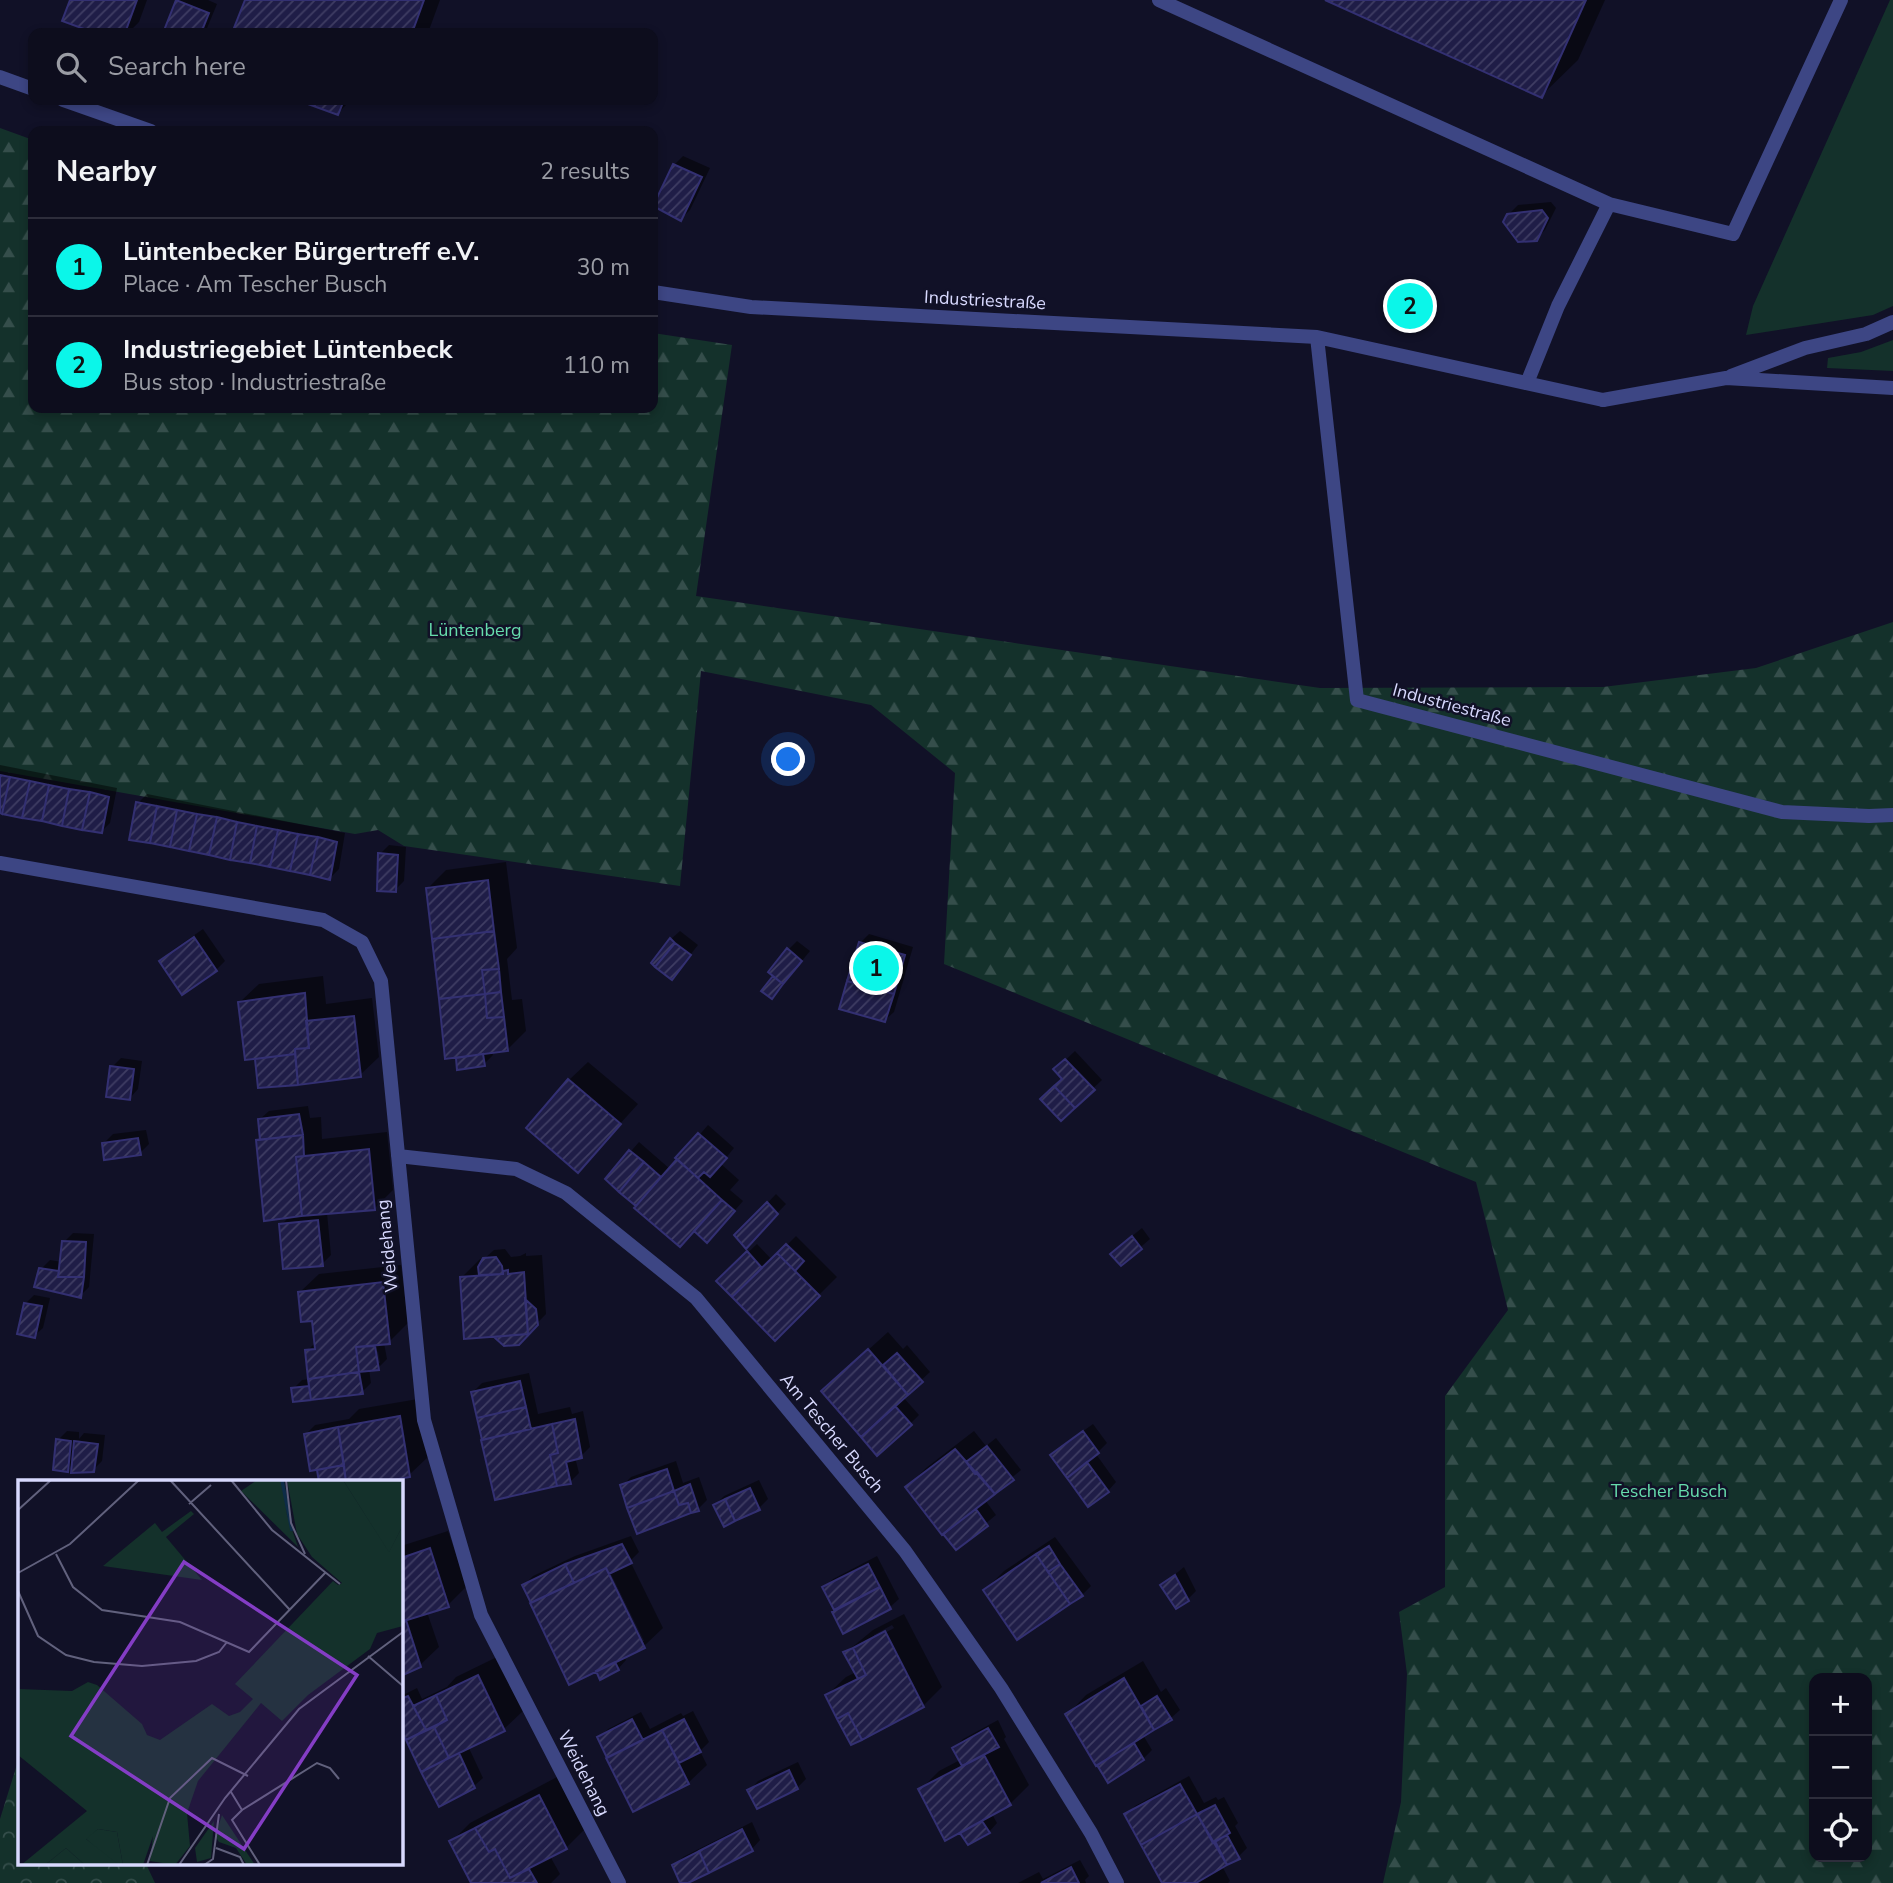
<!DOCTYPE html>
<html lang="en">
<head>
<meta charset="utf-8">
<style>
	:root { --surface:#0d0d1d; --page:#1b1b2a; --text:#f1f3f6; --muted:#9a9ca4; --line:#2d2d3b; --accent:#0bf6e9 }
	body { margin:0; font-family:"Nunito Sans",sans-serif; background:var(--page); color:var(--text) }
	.controls { position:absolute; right:21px; bottom:21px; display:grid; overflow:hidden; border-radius:14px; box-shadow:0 4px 10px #0003 }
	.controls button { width:63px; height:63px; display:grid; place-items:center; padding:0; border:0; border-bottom:2px solid var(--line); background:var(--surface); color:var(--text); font:35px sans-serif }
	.you { position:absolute; left:789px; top:760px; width:24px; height:24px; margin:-18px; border:5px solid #fff; border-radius:50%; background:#1a73e8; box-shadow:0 0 0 10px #1a73e833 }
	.badge { display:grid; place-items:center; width:46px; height:46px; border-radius:50%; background:var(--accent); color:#111; font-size:23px; font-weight:700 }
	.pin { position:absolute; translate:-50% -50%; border:4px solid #fff; box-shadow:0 2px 7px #0006 }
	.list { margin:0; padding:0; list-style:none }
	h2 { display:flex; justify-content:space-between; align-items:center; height:91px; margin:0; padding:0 28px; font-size:30px }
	h2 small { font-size:23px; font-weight:400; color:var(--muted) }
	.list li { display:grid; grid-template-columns:46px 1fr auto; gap:21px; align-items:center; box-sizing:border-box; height:98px; padding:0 28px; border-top:2px solid var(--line) }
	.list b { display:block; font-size:26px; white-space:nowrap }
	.list p { margin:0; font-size:23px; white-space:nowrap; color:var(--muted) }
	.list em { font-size:23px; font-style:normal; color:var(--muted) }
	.icon { flex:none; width:38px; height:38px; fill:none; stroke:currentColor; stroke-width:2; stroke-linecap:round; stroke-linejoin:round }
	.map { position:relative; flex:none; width:1893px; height:1883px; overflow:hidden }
	.search { position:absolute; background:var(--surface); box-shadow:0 4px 10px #0003; left:28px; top:28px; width:630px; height:77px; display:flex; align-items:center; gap:18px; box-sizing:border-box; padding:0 24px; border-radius:14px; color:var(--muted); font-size:26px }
	.panel { position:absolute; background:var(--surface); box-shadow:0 4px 10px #0003; left:28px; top:126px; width:630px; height:287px; border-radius:14px }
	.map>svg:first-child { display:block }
</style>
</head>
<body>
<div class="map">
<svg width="1893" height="1883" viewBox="0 0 1893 1883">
	<defs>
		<pattern id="forest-firs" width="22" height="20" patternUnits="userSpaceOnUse" patternTransform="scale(1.75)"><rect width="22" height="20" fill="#14312b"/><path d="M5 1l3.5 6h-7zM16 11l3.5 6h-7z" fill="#354e4b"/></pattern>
		<pattern id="park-crowns" width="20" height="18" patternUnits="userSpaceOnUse" patternTransform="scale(1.75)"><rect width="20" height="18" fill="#14312b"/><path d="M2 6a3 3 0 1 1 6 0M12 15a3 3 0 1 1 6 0" fill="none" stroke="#354e4b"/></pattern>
		<pattern id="building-hatch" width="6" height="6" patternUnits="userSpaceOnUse" patternTransform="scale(1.75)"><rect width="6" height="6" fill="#1f1d47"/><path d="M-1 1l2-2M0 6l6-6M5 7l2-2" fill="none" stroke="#3f3d63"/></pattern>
	</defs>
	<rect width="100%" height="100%" fill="#111127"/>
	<path fill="#14312b" d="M1890,0H1893V306L1873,315L1746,335L1753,306Z
		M1893,340V371L1827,368L1828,358L1861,352Z"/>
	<path fill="url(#forest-firs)" fill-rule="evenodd" d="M0,128L33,140V408H653V333L732,345L696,596L1320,688L1603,687L1756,668L1893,622V1883H1383L1401,1802L1407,1674L1399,1612L1445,1587V1396L1508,1310L1476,1182L944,964L955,773L871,705L701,671L680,886L404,846L378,830L355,834L0,771ZM1814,1678H1867V1857H1814Z"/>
	<path fill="url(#park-crowns)" d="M19,1758V1864H146L155,1883H0V1819Z"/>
	<path fill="#0007" fill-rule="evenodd" d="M71,0H147L139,22L128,33H100L64,20Z
		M178,0H208L217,4L205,33H165Z
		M247,0H440L428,33H234Z
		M1329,0H1605L1578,60L1541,96Z
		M302,100H351L338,113Z
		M683,156L710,168L690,210L681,219L674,165Z
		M1551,202L1556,208L1545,230L1536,239L1508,215L1518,205Z
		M0,765L117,788L110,823L102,831L0,812Z
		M147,794L345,833L339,869L330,878L138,803Z
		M389,845L406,847L404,881L395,890L380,854Z
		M506,862L517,948L507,959L512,1000L522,999L526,1031L507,1050L492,1052L493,1055L484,1064L458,1058L461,1055L428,888L446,870Z
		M203,929L225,961L216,970L161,961L170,952Z
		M680,931L698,945L672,978L671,939Z
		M869,934L913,947L894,1012L885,1020L860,943Z
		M797,941L810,951L772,997L776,976L788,950Z
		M323,976L326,1004L372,998L379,1057L360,1075L260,1086L257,1059L260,1056L240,1002L259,984Z
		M1075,1051L1102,1080L1061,1119L1065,1078L1056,1069Z
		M121,1058L142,1061L138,1089L130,1098L112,1067Z
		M588,1062L638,1104L578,1170L569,1080Z
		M308,1106L310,1118L321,1117L322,1139L387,1132L393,1190L374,1209L327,1213L331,1255L322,1264L281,1225L289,1217L258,1141L262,1137L260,1119L269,1111Z
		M708,1125L734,1148L721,1164L739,1180L730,1190L743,1201L716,1232L695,1230L638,1206L607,1179L639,1142L670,1169Z
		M146,1130L149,1144L140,1153L104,1143L113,1134Z
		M776,1194L786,1204L746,1246L736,1236Z
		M1142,1228L1150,1239L1121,1264V1245Z
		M73,1233L94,1234L89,1287L80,1296L41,1269L50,1260L62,1262L64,1242Z
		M796,1236L837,1277L775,1339L718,1281L757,1244L772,1260Z
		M505,1249L511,1257L520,1256L526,1253V1256L542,1255L546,1314L518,1343L504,1344L497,1337L499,1334L462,1277L480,1259L485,1258L494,1250Z
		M401,1265L408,1323L389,1342L384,1343L387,1359L378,1368L369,1369L371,1383L362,1392L293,1389L302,1380L310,1379L307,1351L316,1342L313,1319L300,1292L319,1274ZM378,1351L380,1363H376L375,1354Z
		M34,1295L50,1298L43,1328L34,1336L25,1304Z
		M888,1332L903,1349L907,1345L930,1372L903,1397L919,1415L910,1424L823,1391Z
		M529,1373L538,1414L570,1407L572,1414L583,1411L590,1447L581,1456L575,1457L579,1473L570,1482L473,1392L482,1383Z
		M418,1399L428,1457L409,1475L373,1482H321L319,1468L306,1434L315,1425L349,1419L359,1409Z
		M1093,1424L1107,1443L1096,1454L1116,1482L1108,1491L1061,1447Z
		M67,1431L79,1432V1439L84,1433L105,1435L102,1461L93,1470L73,1464L67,1470L58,1440Z
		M974,1431L986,1446L996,1438L1021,1470L985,1500L996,1515L956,1548L907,1487L926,1468Z
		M676,1461L683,1483L699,1477L707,1500L698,1509L622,1486L631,1477Z
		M759,1480L768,1499L759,1508L715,1505L724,1496Z
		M448,1531L467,1586L448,1605L427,1612L439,1647L420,1665L401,1674V1546Z
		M631,1536L639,1552L630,1561L663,1628L644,1646L624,1656L626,1660L618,1669L598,1672L524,1585L533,1576L575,1556ZM604,1560L644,1641H640L601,1561Z
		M1055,1537L1091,1586L1082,1595L985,1590L1004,1571Z
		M877,1556L899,1599L890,1607L844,1631L836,1610L824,1588L833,1579Z
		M1184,1567L1196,1591L1187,1600L1162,1585Z
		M904,1614L942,1687L923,1706L852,1743L827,1695L846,1677L856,1672L845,1653L873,1630ZM892,1625L894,1628L874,1639V1635Z
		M497,1657L523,1711L504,1729L468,1746L483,1778L474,1786L439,1805L401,1728V1696L417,1688L422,1699L447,1687L456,1677Z
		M1143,1661L1161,1692L1166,1688L1180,1710L1171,1718L1143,1735L1152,1750L1143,1759L1108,1781L1068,1714L1086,1695Z
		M693,1711L709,1742L700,1751L707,1765L688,1783L599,1738L608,1729L641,1712L650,1729L681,1713L683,1716Z
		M998,1720L1006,1737L1004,1739L1029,1785L1010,1804L992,1814L997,1823L989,1832L963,1833L968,1828L920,1790L939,1771L960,1760L954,1748L963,1739Z
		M798,1762L806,1779L797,1788L750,1790L758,1781Z
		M1189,1776L1204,1803L1216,1797L1218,1800L1224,1797L1238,1823L1235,1826L1247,1848L1238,1857L1222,1866L1230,1881L1228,1883H1164L1126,1815L1135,1806Z
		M557,1777L585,1829L566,1848L550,1856L560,1874L551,1883H473L452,1841L470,1823Z
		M752,1822L760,1840L752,1849L682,1883L674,1866L683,1857Z
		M1080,1860L1089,1876L1085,1880L1086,1883H1018L1039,1872L1043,1879Z"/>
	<path fill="url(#building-hatch)" stroke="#333072" stroke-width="2" d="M70,0H137L125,33H95L62,21Z
		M176,0L209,13L201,33H163Z
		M245,0H424L412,33H232Z
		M1325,0H1586L1542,98Z
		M297,100H344L338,115Z
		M673,164L702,177L681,221L653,206Z
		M1542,210L1548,218L1537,241L1518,242L1503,222L1507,214Z
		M0,775L10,777L2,814L0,813Z
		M10,777L30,781L22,818L2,814Z
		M30,781L49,785L42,821L22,818Z
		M49,785L69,789L62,826L42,821Z
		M69,789L90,792L82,830L62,826Z
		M90,792L109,797L102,833L82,830Z
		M136,802L157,806L150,843L129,840Z
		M157,806L177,810L170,847L150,843Z
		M177,810L197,814L189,851L170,847Z
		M197,814L217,817L209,855L189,851Z
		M217,817L237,822L230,860L209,855Z
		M237,822L257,826L250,863L230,860Z
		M257,826L278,830L270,867L250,863Z
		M278,830L298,834L290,871L270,867Z
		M298,834L318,837L310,875L290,871Z
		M318,837L337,842L330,880L310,875Z
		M378,853L398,855L396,892L377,891Z
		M488,880L494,931L432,939L426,888Z
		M494,931L499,969L482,970L485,994L439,999L432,939Z
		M194,937L217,971L182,995L159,961Z
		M670,938L675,943L655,967L651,963Z
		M859,942L905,955L894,994L847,981Z
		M675,943L691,955L672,980L655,967Z
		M787,948L802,961L783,984L768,972Z
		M499,969L501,992L485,994L482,970Z
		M773,976L783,984L772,999L761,991Z
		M847,981L894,994L885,1022L839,1009Z
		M501,992L504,1017L487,1018L485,994Z
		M305,993L309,1048L295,1049V1054L245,1060L238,1002Z
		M485,994L487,1018L504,1017L508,1051L445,1059L439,999Z
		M354,1016L361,1077L298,1085L295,1049L309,1048L306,1021Z
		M295,1054L298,1085L258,1088L255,1059Z
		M483,1054L485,1066L457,1070L456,1058Z
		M1065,1059L1095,1090L1075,1108L1054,1086L1062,1079L1053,1069Z
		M110,1066L134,1069L130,1100L106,1097Z
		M568,1079L621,1124L578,1173L526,1128Z
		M1054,1086L1075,1108L1061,1121L1040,1099Z
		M299,1114L303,1135L260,1140L258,1119Z
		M698,1133L727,1158L710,1177L704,1172L698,1178L675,1158Z
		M303,1135L304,1156L296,1157L302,1216L264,1221L256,1140Z
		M138,1138L141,1155L104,1160L102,1143Z
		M369,1149L375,1210L302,1216L296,1157Z
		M629,1150L644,1162L619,1192L605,1179Z
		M677,1159L722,1200L680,1247L634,1208Z
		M644,1162L661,1177L636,1206L619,1192Z
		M722,1200L735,1211L707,1243L694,1231Z
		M767,1202L778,1214L746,1249L734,1235Z
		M318,1220L323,1266L283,1269L279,1224Z
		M1132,1236L1142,1249L1121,1266L1110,1254Z
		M62,1241L86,1242L84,1277H58Z
		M786,1244L804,1261L795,1271L777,1253Z
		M747,1251L762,1268L732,1297L716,1281Z
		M777,1253L820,1296L775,1341L732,1297Z
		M496,1257L502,1266L503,1274L479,1275L478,1267L483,1258Z
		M39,1268L59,1271L58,1277H84L81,1298L34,1287Z
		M508,1270V1274L524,1272L528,1334L464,1339L460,1277L503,1274V1271Z
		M383,1282L390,1344L356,1347L359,1372L308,1379L305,1350L315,1349L312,1321L301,1322L298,1292Z
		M525,1299L536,1309L538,1325L519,1345L504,1346L494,1337L528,1334Z
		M24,1303L42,1306L35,1338L17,1334Z
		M375,1346L379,1370L359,1372L356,1347Z
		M868,1349L908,1395L861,1437L821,1391Z
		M897,1353L923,1382L908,1395L883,1365Z
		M359,1372L363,1394L311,1400L308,1379Z
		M520,1381L526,1407L477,1418L471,1392Z
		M309,1386L311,1400L293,1402L291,1388Z
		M895,1406L912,1425L877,1456L861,1437Z
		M526,1407L531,1429L482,1440L477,1418Z
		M400,1416L410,1477L381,1482H346L338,1427Z
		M575,1419L582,1458L566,1462L571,1484L557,1486L550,1455L558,1453L552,1424Z
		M552,1424L558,1453L550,1455L557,1486L495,1500L481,1440Z
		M338,1427L344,1465L310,1471L304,1434Z
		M1083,1431L1099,1453L1067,1478L1050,1455Z
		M56,1439L71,1441L68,1472L53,1470Z
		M74,1441L98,1444L94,1472L71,1473Z
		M987,1446L1014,1480L995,1494L977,1472L975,1474L966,1462Z
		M955,1449L995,1494L942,1535L905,1487Z
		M1087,1462L1109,1492L1088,1507L1067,1478Z
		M344,1465L346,1482H319L317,1470Z
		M667,1469L674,1491L627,1508L620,1485Z
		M690,1484L699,1511L691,1513L688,1503L679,1505L674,1491Z
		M750,1488L760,1510L735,1521L725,1499Z
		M674,1491L679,1505L688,1503L691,1513L637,1534L627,1508Z
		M725,1499L735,1521L724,1527L713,1505Z
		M976,1509L988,1526L956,1550L943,1534Z
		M622,1544L632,1563L609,1574L606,1568L574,1583L565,1564Z
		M1049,1546L1060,1564L1048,1572L1036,1554Z
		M430,1548L449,1607L401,1622V1558Z
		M1036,1554L1070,1604L1017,1640L983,1590Z
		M565,1564L574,1583L531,1603L522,1585Z
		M868,1564L880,1587L834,1610L822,1587Z
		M1060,1564L1083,1596L1070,1604L1048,1572Z
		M606,1568L645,1648L569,1685L530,1603Z
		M1175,1575L1189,1601L1176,1609L1160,1585Z
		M880,1587L891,1609L843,1634L832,1612Z
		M406,1620L421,1667L401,1676V1622Z
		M885,1631L924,1707L862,1740L848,1713L837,1719L825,1695L866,1675L853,1648Z
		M853,1648L866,1675L858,1679L843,1652Z
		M615,1662L619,1670L600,1680L596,1671Z
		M478,1675L505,1731L449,1758L434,1727L447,1720L436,1695Z
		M1124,1678L1154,1730L1096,1766L1065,1714Z
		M436,1695L447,1720L426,1730L413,1706Z
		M408,1696L426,1730L406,1740L401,1731V1699Z
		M1157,1696L1172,1720L1154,1730L1141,1706Z
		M848,1713L862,1740L851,1745L837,1719Z
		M632,1719L643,1740L607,1758L597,1737Z
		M684,1719L701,1752L679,1763L662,1730Z
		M434,1727L449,1758L421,1772L406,1740Z
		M988,1728L999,1747L962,1766L952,1748Z
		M662,1730L689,1784L633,1812L606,1758Z
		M1134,1743L1144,1760L1108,1783L1097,1765Z
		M459,1753L475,1788L439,1807L421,1772Z
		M984,1755L1011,1805L945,1841L918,1789Z
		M789,1770L798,1789L757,1809L747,1790Z
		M1180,1784L1197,1814L1141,1845L1124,1814Z
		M539,1795L567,1849L510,1878L495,1849L489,1852L475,1828Z
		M1215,1805L1230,1833L1213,1843L1197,1814Z
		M1197,1814L1227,1865L1196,1883H1162L1141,1845Z
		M982,1821L990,1833L968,1845L960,1833Z
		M475,1828L489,1852L495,1849L510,1878L529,1869L537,1883H471L449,1841Z
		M742,1829L753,1851L709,1873L699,1851Z
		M1227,1835L1240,1859L1227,1865L1215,1841Z
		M699,1851L709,1873L688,1883H680L672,1865Z
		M1071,1867L1079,1883H1041Z"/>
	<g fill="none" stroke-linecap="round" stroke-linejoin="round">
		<path stroke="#3d4684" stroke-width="14" d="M1159,0L1609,204
			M1731,376L1805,348L1866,334L1893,322
			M1527,383L1558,306L1609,204L1733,234L1841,0
			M1603,400L1726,378L1893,388"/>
		<path stroke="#3d4684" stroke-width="14" d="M0,77L33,89
			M63,100L151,131
			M653,292L751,307L1317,337L1603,400
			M1317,337L1357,700L1782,812L1869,816L1893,815
			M0,863L323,920L362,942L381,981L424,1420L481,1615L619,1883
			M398,1156L516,1169L566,1193L696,1298L905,1551L1001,1688L1091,1833L1117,1883"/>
	</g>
	<g text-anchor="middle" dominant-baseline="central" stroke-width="5" stroke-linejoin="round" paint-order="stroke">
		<g font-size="18" fill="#d8d9fe" stroke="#111127">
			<text transform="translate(985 300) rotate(3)">Industriestraße</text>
			<text transform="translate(1452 705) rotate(15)">Industriestraße</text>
			<text transform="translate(387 1246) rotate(-96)">Weidehang</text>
			<text transform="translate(832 1433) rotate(50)">Am Tescher Busch</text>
			<text transform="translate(584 1773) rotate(63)">Weidehang</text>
		</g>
		<g font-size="18" fill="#66dcac" stroke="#111127">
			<text x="475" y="630">Lüntenberg</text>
			<text x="1669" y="1491">Tescher Busch</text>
		</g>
	</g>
	<g transform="translate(18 1480)">
		<rect width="385" height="385" fill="#111127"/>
		<path d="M239,0H266L269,35L280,67L223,11ZM325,0H385V45L371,73ZM204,335L206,338L237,385H229L218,368L201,362L197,356ZM196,341L193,378L179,382L177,368ZM80,349L99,352L105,385L95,383L67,358ZM48,368L67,385H27Z" fill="#14312b"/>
		<path d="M269,0H325L371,72L385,45V146L359,153L352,169L290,215L264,241L243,223L180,301L169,333L172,366L157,385L132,381L135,356L125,385H105L99,352L80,349L68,359L101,385H67L48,368L27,385H3L69,331L0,275V209L54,211L70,202L79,205L124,244L129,255L142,260L194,224L211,236L222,232L235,219L217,204L315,101L320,105L324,103L294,77L279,54Z" fill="#14312b"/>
		<path d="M173,31L176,34L148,57L184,100L85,86L137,43L144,52Z" fill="#14312b"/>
		<path fill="none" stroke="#0e2c48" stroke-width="3.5" d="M264,0L274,51"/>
		<path fill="none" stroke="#61617d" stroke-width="2" d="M152,0L272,130M213,0L254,50L322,104M268,0L273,43L287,74M171,24L193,5M0,30L33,0M38,74L55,107L84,130L162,142L231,172L308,92M0,93L52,64L121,0M0,111L20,156L48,175L76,182L124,186L178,181L201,172L209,162M350,176L385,206M213,312L224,330L214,340L242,385M224,330L299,283L312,288L321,299M198,368L222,377L226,385M129,385L152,318L194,278L230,296M161,385L207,318L281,229L385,152M186,385L195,379L201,334"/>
		<path fill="#843dc5" fill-opacity="0.15" stroke="#843dc5" stroke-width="3.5" d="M166,82L339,195L226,369L53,256Z"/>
		<rect width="385" height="385" fill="none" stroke="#d8d9fe" stroke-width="3.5"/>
	</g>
</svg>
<div class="controls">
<button>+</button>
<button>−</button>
<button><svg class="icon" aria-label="locate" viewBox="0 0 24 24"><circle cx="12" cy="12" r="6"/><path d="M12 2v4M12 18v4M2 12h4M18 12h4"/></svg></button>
</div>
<div class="you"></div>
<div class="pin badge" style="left:876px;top:968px">1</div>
<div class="pin badge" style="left:1410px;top:306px">2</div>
<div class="search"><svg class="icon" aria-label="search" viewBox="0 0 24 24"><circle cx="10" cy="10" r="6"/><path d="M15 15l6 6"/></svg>Search here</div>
<section class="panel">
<h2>Nearby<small>2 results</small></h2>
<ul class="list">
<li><span class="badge">1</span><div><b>Lüntenbecker Bürgertreff e.V.</b><p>Place · Am Tescher Busch</p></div><em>30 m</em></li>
<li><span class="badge">2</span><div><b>Industriegebiet Lüntenbeck</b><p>Bus stop · Industriestraße</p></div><em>110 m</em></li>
</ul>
</section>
</div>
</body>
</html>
